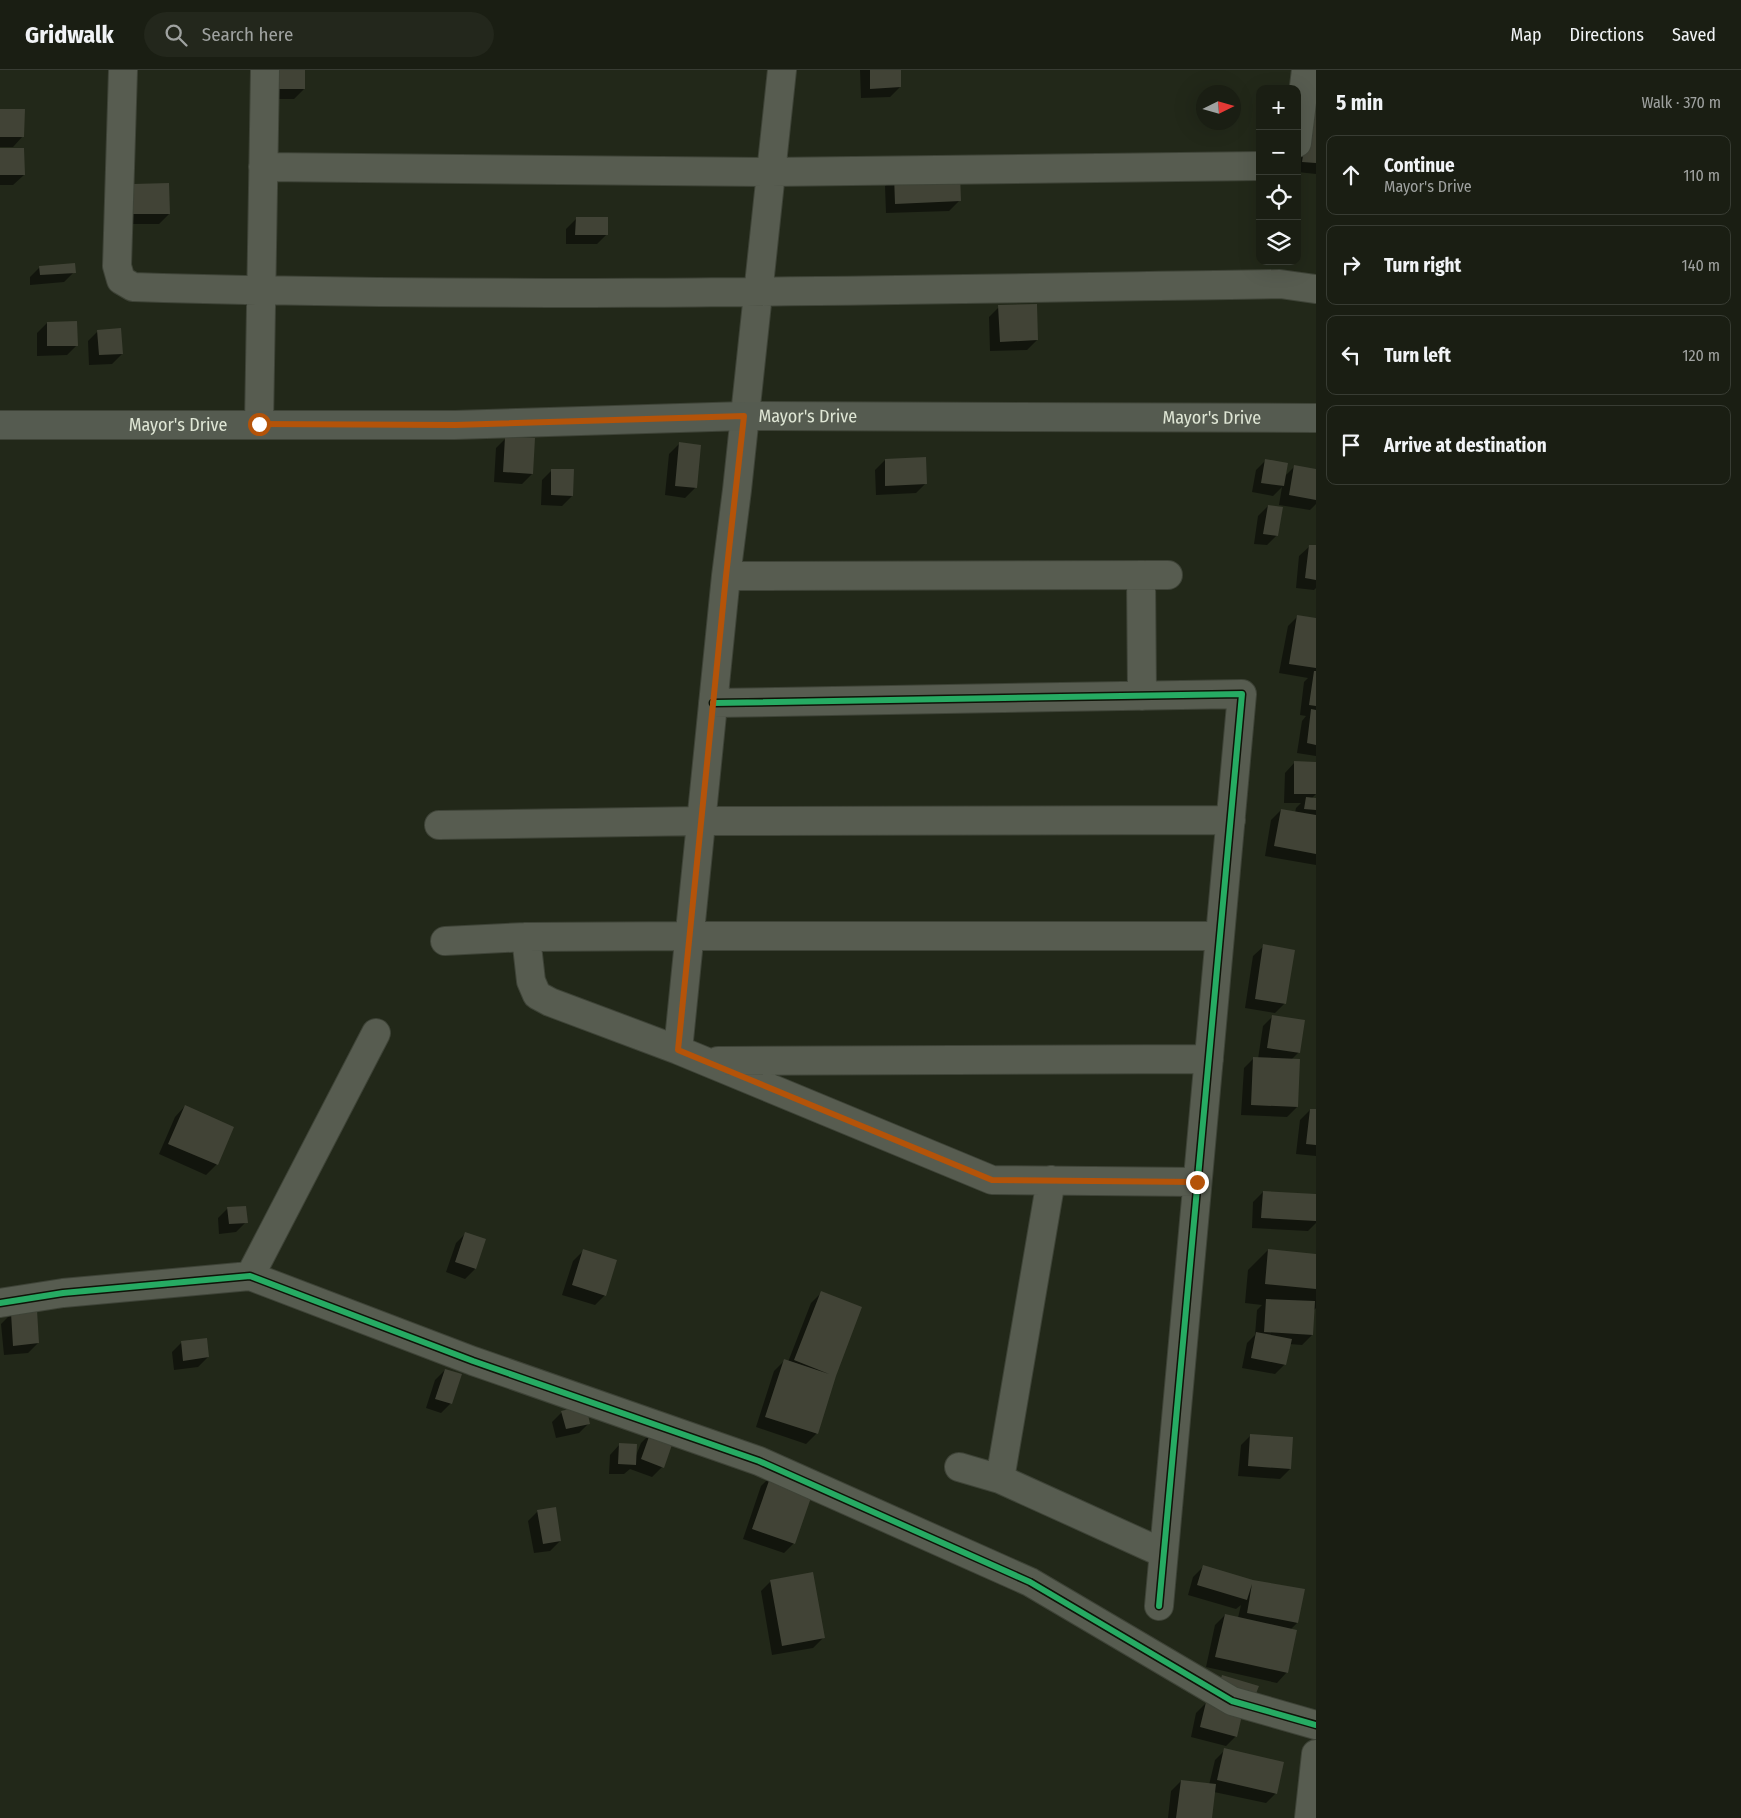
<!DOCTYPE html>
<html lang="en">
<head>
<meta charset="utf-8">
<style>
	:root { --surface:#1a1e13; --page:#23271c; --text:#f1f3f6; --muted:#9fa2a0; --line:#383c33 }
	body { margin:0; font-family:"Fira Sans Condensed",sans-serif; background:var(--page); color:var(--text) }
	.controls { position:absolute; right:15px; top:15px; display:grid; overflow:hidden; border-radius:10px; box-shadow:0 5px 20px #0002 }
	.controls button { width:45px; height:45px; display:grid; place-items:center; padding:0; border:0; border-bottom:1px solid var(--line); background:var(--surface); color:var(--text); font:25px sans-serif }
	.compass { position:absolute; left:1196px; top:15px; width:45px; height:45px; border-radius:50%; background:var(--surface); box-shadow:0 5px 20px #0002; rotate:85deg }
	.stop { position:absolute; width:15px; height:15px; margin:-11px; border:4px solid #b45309; border-radius:50%; background:#fff }
	.stop.end { background:#b45309; border-color:#fff; box-shadow:0 1px 5px #0008 }
	.list { margin:0; padding:0; list-style:none }
	h2 { display:flex; justify-content:space-between; align-items:center; height:65px; margin:0; padding:0 20px; font-size:21px }
	h2 small { font-size:16px; font-weight:400; color:var(--muted) }
	.list li { display:grid; grid-template-columns:32px 1fr auto; gap:15px; align-items:center; box-sizing:border-box; height:80px; margin:0 10px 10px; padding:0 10px; border:1px solid var(--line); border-radius:10px }
	.list b { display:block; font-size:19px; white-space:nowrap }
	.list p { margin:0; font-size:16px; white-space:nowrap; color:var(--muted) }
	.list em { font-size:16px; font-style:normal; color:var(--muted) }
	.icon { flex:none; width:28px; height:28px; fill:none; stroke:currentColor; stroke-width:2; stroke-linecap:round; stroke-linejoin:round }
	.map { position:relative; flex:none; width:1316px; height:1748px; overflow:hidden }
	header { display:flex; align-items:center; gap:30px; box-sizing:border-box; height:70px; padding:0 25px; background:var(--surface); border-bottom:1px solid var(--line) }
	header strong { font-size:24px }
	nav { display:flex; gap:28px; margin-inline-start:auto; font-size:18px }
	.search { width:350px; height:45px; background:var(--page); display:flex; align-items:center; gap:12px; box-sizing:border-box; padding:0 18px; border-radius:28px; color:var(--muted); font-size:19px }
	main { display:flex }
	aside { flex:1; background:var(--surface) }
	.map>svg:first-child { display:block }
</style>
</head>
<body>
<header>
<strong>Gridwalk</strong>
<div class="search"><svg class="icon" aria-label="search" viewBox="0 0 24 24"><circle cx="10" cy="10" r="6"/><path d="M15 15l6 6"/></svg>Search here</div>
<nav><a>Map</a><a>Directions</a><a>Saved</a></nav>
</header>
<main>
<div class="map">
<svg width="1316" height="1748" viewBox="0 0 1316 1748">
	<rect width="100%" height="100%" fill="#222819"/>
	<path fill="#0007" d="M266,0H304V19L294,29H266Z
		M860,0H900V17L890,27L861,28Z
		M1316,0V104L1297,102V49Z
		M0,40L23,66L13,77H0Z
		M0,80L24,105L13,115H0Z
		M895,106L959,131L949,141L886,143L885,116Z
		M133,115L169,144L159,154H124Z
		M576,149L607,164L597,174H566V159Z
		M40,197L74,202L64,212L30,215V207Z
		M999,237L1037,270L1027,280L990,281L989,247Z
		M47,253L77,275L67,285L37,286V263Z
		M98,261L122,284L112,294L89,295L88,271Z
		M506,368L532,404L522,414L494,412L496,378Z
		M679,374L695,418L685,428L665,425L669,384Z
		M885,390L926,413L916,423L876,425L875,400Z
		M1266,390L1285,406L1294,397L1316,401V434L1310,440L1279,435L1282,417L1273,426L1252,422L1256,400Z
		M552,400L572,426L562,436L541,435L542,410Z
		M1268,436L1277,465L1267,475L1254,474L1258,446Z
		M1310,476L1316,477V518L1314,520L1296,518L1299,486Z
		M1298,546L1316,549V686L1297,683L1302,651L1306,646L1300,645L1304,612L1308,608L1279,603L1288,556Z
		M1295,692L1316,693V724L1311,729L1316,728V795L1265,786L1271,750L1281,740L1295,743L1296,738L1301,733H1284L1285,703Z
		M1264,876L1285,933L1275,943L1245,938L1253,886Z
		M1273,946L1299,982L1291,990L1297,1037L1287,1047L1241,1045L1244,998L1254,988L1258,989L1263,956Z
		M185,1036L233,1058L216,1095L206,1105L159,1084L175,1047Z
		M1310,1040L1316,1041V1086L1296,1084L1300,1050Z
		M1263,1122L1316,1125V1153L1308,1161L1252,1158L1253,1132Z
		M228,1138L246,1152L236,1162L219,1164L218,1148Z
		M466,1163L484,1169L475,1199L465,1209L446,1202L456,1173Z
		M1268,1180L1316,1185V1238L1313,1241L1312,1265L1302,1275L1289,1274L1285,1294L1275,1304L1242,1298L1247,1273L1255,1265L1257,1240L1262,1235L1245,1233L1248,1200Z
		M583,1181L605,1225L595,1235L562,1225L573,1191Z
		M821,1223L834,1305L816,1364L806,1374L756,1357L774,1301L784,1291L788,1292L811,1233Z
		M11,1244L38,1273L28,1283L4,1285L1,1254Z
		M182,1272L208,1287L198,1297L174,1300L172,1282Z
		M445,1300L451,1333L441,1343L426,1338L435,1310Z
		M562,1342L589,1353L579,1363L556,1368L552,1352Z
		M651,1363L662,1397L652,1407L630,1399L624,1404H609L610,1385L620,1374L635,1388L641,1373Z
		M1251,1365L1290,1399L1280,1409L1238,1406L1241,1375Z
		M771,1406L794,1473L784,1483L743,1469L761,1416Z
		M538,1441L560,1471L550,1481L534,1483L528,1451Z
		M1203,1497L1252,1511L1297,1553L1290,1560L1287,1602L1277,1613L1206,1597L1215,1555L1225,1545L1238,1548L1241,1535L1236,1539L1188,1525L1193,1507Z
		M771,1511L823,1568L813,1578L772,1585L761,1521Z
		M1222,1606L1242,1641L1236,1666L1226,1676L1191,1667L1196,1643L1206,1633L1234,1640L1212,1616Z
		M1225,1680L1276,1723L1266,1733L1214,1722L1211,1748H1168L1171,1721L1181,1711L1209,1715L1215,1690Z"/>
	<path fill="#414336" d="M276,0H305V19H276Z
		M870,0H901V17L870,19Z
		M1316,0V93L1302,92Z
		M0,39H25L24,67H0Z
		M0,78H24L25,105H0Z
		M960,103L961,131L895,134L894,105Z
		M169,113L170,144H133V114Z
		M576,147H608V165H575Z
		M75,193L76,203L40,205L39,196Z
		M1037,234L1038,270L1000,272L998,235Z
		M77,251L78,276H47V252Z
		M121,258L123,284L99,285L97,260Z
		M505,367L535,368L533,404L503,402Z
		M679,372L701,375L697,418L675,416Z
		M926,387L927,414L885,416V389Z
		M1265,389L1288,393L1284,416L1261,413Z
		M1294,395L1316,399V430L1289,425Z
		M551,399H574L573,426L551,425Z
		M1268,435L1283,437L1278,466L1263,464Z
		M1309,475H1316V510L1305,508Z
		M1297,545L1316,548V598L1289,594Z
		M1314,601H1316V636L1309,635Z
		M1311,639L1316,640V675L1307,673Z
		M1294,691L1316,692V724H1294Z
		M1306,727L1316,728V740L1304,739Z
		M1281,739L1316,745V784L1274,776Z
		M1263,874L1295,880L1286,934L1255,929Z
		M1272,945L1305,950L1300,983L1267,978Z
		M1253,987L1300,989L1298,1037L1251,1035Z
		M185,1035L234,1057L218,1095L168,1074Z
		M1310,1039H1316V1075L1306,1074Z
		M1263,1121L1316,1124V1151L1261,1148Z
		M246,1136L248,1153L229,1154L227,1137Z
		M465,1162L486,1169L476,1199L455,1192Z
		M583,1179L617,1190L606,1226L572,1215Z
		M1268,1179L1316,1184V1219L1265,1214Z
		M821,1221L862,1237L836,1306L818,1364L765,1347L784,1289L829,1304L794,1290Z
		M1266,1229L1315,1231L1313,1265L1264,1262Z
		M37,1240L39,1273L13,1276L11,1243Z
		M1256,1262L1292,1269L1286,1295L1251,1288Z
		M207,1268L209,1287L183,1291L181,1271Z
		M445,1299L462,1304L452,1334L435,1329Z
		M586,1335L590,1354L566,1359L561,1341Z
		M651,1361L674,1369L664,1398L641,1389Z
		M1250,1364L1293,1367L1291,1399L1248,1396Z
		M619,1373L637,1374L636,1395L618,1394Z
		M771,1405L814,1419L795,1474L752,1459Z
		M556,1437L561,1471L543,1474L537,1440Z
		M1203,1495L1253,1510L1305,1519L1298,1553L1247,1543L1252,1514L1247,1530L1197,1515Z
		M813,1502L825,1568L782,1576L770,1510Z
		M1225,1544L1297,1560L1288,1603L1215,1587Z
		M1222,1605L1259,1616L1253,1631L1217,1619Z
		M1206,1632L1243,1641L1237,1667L1200,1657Z
		M1224,1678L1284,1692L1277,1724L1217,1710Z
		M1181,1710L1216,1714L1212,1748H1176Z"/>
	<g fill="none" stroke-linecap="round" stroke-linejoin="round">
		<g stroke="#3e4337" stroke-width="30">
			<path id="street" d="M123,0L117,196L121,210L133,217C515,229 898,220 1280,214L1315,219
				M1297,73L1306,0
				M263,97L771,102L1260,96
				M259,355L265,0
				M1141,505L1142,626
				M726,506L1168,505
				M713,633L1242,624L1159,1536
				M439,755L701,751L1231,750
				M526,867L531,911L537,925L550,932L678,980L992,1110L1197,1112
				M445,871L526,867L690,866H1220
				M678,980L726,506L737,420L782,0
				M718,991L1209,989
				M250,1206L376,963
				M0,1233L63,1223L250,1206L473,1291L759,1391L1030,1512L1232,1631L1316,1655
				M959,1397L1000,1409L1163,1483
				M1000,1409L1051,1110
				M1309,1748L1316,1684"/>
		</g>
		<g stroke="#3e4337" stroke-width="30">
			<g id="secondary">
				<path id="s1" d="M0,355H455L745,346L1316,348"/>
			</g>
		</g>
		<use href="#street" stroke="#575c50" stroke-width="28"/>
		<use href="#secondary" stroke="#555b50" stroke-width="28"/>
		<g stroke="#0f1408" stroke-width="9">
			<path id="cycleway" d="M713,633L1242,624L1159,1536
				M0,1233L63,1223L250,1206L473,1291L759,1391L1030,1512L1232,1631L1316,1655"/>
		</g>
		<use href="#cycleway" stroke="#26ab63" stroke-width="6"/>
	</g>
	<g fill="none" stroke-linecap="round" stroke-linejoin="round">
		<path stroke="#b45309" stroke-width="6" d="M259,354L455,355L744,346L726,506L678,980L992,1110L1197,1112"/>
	</g>
	<g text-anchor="middle" dominant-baseline="central" stroke-width="4.5" stroke-linejoin="round" paint-order="stroke">
		<g font-size="18" fill="#dfe6d5" stroke="#0f1408">
			<text stroke="none"><textPath href="#s1" startOffset="808">Mayor's Drive</textPath></text>
			<text stroke="none"><textPath href="#s1" startOffset="1212">Mayor's Drive</textPath></text>
			<text stroke="none"><textPath href="#s1" startOffset="178">Mayor's Drive</textPath></text>
		</g>
	</g>
</svg>
<div class="controls">
<button>+</button>
<button>−</button>
<button><svg class="icon" aria-label="locate" viewBox="0 0 24 24"><circle cx="12" cy="12" r="6"/><path d="M12 2v4M12 18v4M2 12h4M18 12h4"/></svg></button>
<button><svg class="icon" aria-label="layers" viewBox="0 0 24 24"><path d="M12 4l9 5-9 5-9-5zM3 14l9 5 9-5"/></svg></button>
</div>
<svg class="compass" viewBox="-18 -18 36 36"><path d="M0-13l5 13h-10z" fill="#e53935"/><path d="M0 13l5-13h-10z" fill="#9fa2a0"/></svg>
<div class="stop" style="left:259px;top:354px"></div>
<div class="stop end" style="left:1197px;top:1112px"></div>
</div>
<aside>
<h2>5 min<small>Walk · 370 m</small></h2>
<ul class="list">
<li><svg class="icon" aria-label="ahead" viewBox="0 0 24 24"><path d="M12 20V5M6 11l6-6 6 6"/></svg><div><b>Continue</b><p>Mayor's Drive</p></div><em>110 m</em></li>
<li><svg class="icon" aria-label="right" viewBox="0 0 24 24"><path d="M7 20v-9h11M14 6l5 5-5 5"/></svg><div><b>Turn right</b></div><em>140 m</em></li>
<li><svg class="icon" aria-label="left" viewBox="0 0 24 24"><path d="M17 20v-9H6M10 6l-5 5 5 5"/></svg><div><b>Turn left</b></div><em>120 m</em></li>
<li><svg class="icon" aria-label="arrive" viewBox="0 0 24 24"><path d="M6 21V4h12l-3 4 3 4H6"/></svg><div><b>Arrive at destination</b></div></li>
</ul>
</aside>
</main>
</body>
</html>
